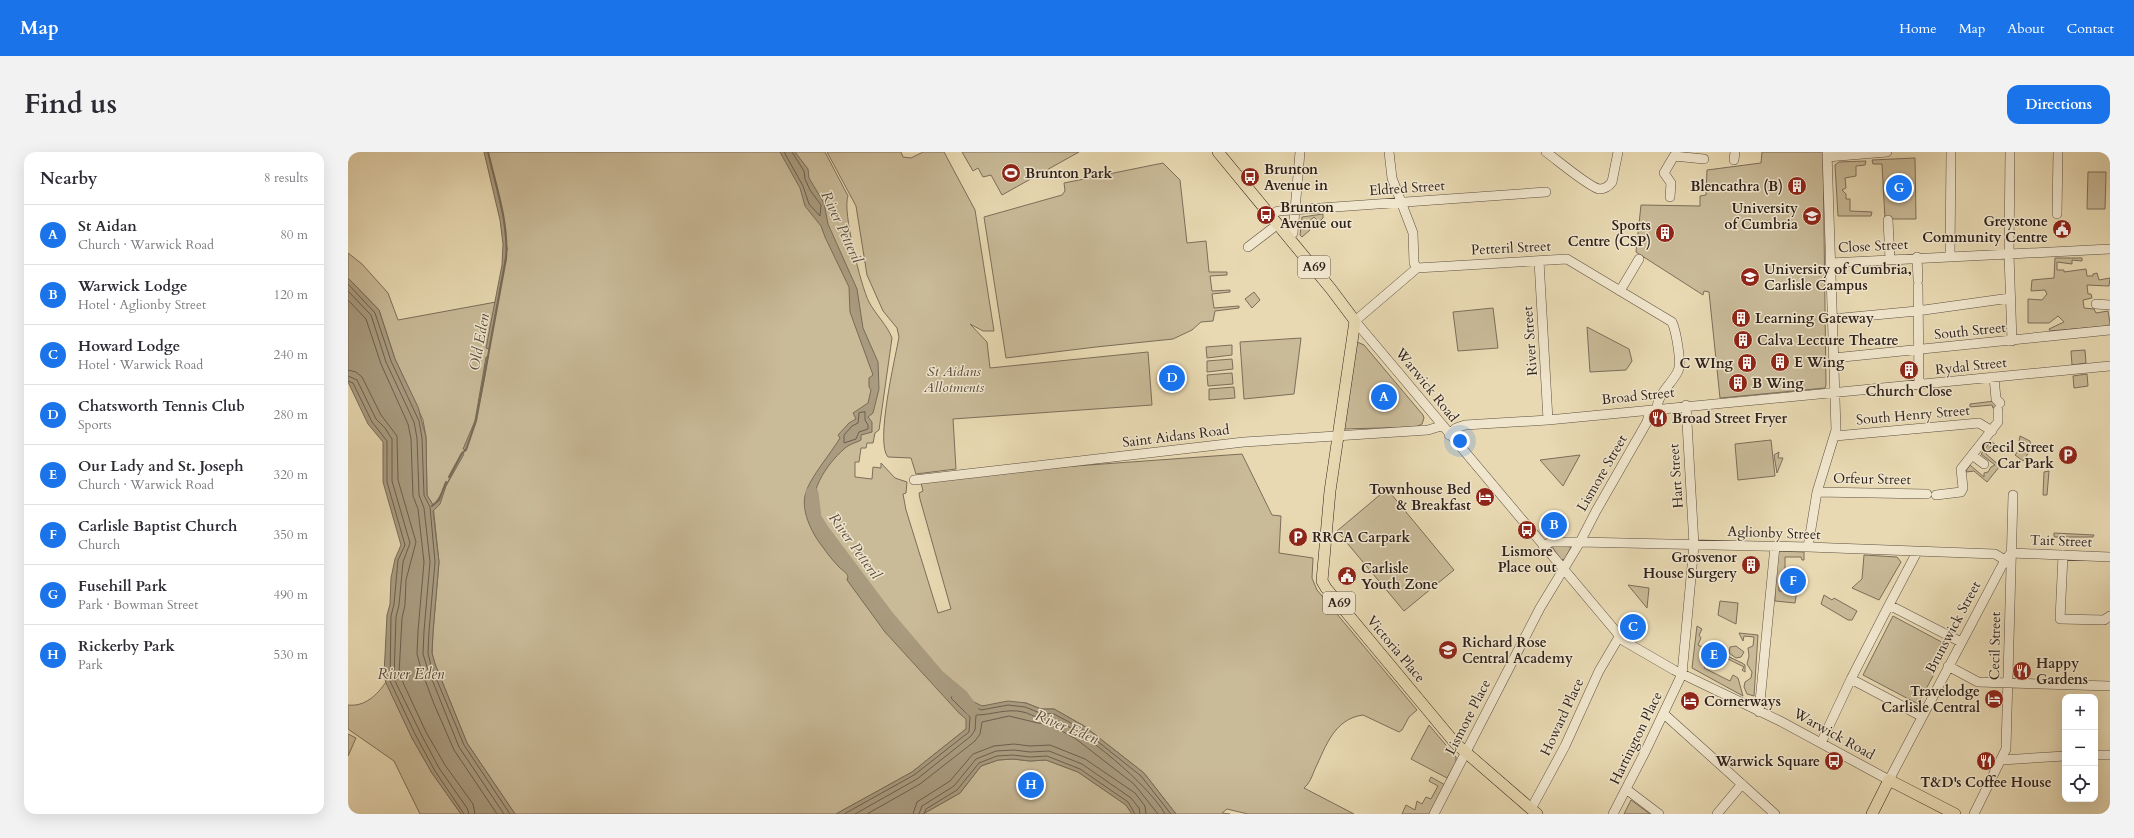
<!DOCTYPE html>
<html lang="en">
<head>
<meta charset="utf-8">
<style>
	:root { --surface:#fff; --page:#f2f2f3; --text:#2b2b33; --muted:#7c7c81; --line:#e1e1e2; --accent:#1a73e8 }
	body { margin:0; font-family:Cardo,serif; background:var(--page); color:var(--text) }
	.controls { position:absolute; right:12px; bottom:12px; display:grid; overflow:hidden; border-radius:8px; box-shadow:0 4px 16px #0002 }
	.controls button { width:36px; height:36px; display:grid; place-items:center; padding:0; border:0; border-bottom:1px solid var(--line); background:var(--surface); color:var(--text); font:20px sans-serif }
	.you { position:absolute; left:1112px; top:289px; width:14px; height:14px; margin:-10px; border:3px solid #fff; border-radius:50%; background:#1a73e8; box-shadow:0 0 0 6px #1a73e833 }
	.badge { display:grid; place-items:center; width:26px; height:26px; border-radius:50%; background:var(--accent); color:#fff; font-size:13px; font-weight:700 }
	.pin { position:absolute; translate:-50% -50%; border:2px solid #fff; box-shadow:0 1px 4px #0006 }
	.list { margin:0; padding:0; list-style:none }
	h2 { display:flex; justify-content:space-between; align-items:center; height:52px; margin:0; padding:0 16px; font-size:17px }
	h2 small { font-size:13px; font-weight:400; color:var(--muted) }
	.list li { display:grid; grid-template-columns:26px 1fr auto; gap:12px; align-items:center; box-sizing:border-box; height:60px; padding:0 16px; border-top:1px solid var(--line) }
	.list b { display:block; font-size:15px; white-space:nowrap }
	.list p { margin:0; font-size:13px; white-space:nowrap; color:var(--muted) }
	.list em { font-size:13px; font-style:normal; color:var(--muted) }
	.icon { flex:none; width:22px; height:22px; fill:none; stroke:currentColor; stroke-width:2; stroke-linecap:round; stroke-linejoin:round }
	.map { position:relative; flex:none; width:1762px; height:662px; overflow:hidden; border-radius:12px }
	header { display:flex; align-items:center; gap:24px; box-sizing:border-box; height:56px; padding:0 20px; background:var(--accent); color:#fff }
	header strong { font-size:19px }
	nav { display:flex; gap:22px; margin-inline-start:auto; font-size:14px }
	.intro { display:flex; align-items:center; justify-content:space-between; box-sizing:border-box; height:96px; padding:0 24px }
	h1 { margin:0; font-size:28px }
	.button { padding:10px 18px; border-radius:12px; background:var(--accent); color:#fff; font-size:14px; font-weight:700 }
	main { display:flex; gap:24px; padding:0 24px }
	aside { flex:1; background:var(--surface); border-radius:12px; box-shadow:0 4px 16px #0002 }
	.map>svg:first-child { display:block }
</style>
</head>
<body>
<header>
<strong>Map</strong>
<nav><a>Home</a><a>Map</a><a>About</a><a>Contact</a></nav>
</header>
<div class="intro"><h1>Find us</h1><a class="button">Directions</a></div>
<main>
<aside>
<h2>Nearby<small>8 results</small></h2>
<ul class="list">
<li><span class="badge">A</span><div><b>St Aidan</b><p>Church · Warwick Road</p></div><em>80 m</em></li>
<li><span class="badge">B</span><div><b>Warwick Lodge</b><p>Hotel · Aglionby Street</p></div><em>120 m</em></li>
<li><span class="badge">C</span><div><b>Howard Lodge</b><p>Hotel · Warwick Road</p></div><em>240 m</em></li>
<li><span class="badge">D</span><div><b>Chatsworth Tennis Club</b><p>Sports</p></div><em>280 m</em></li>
<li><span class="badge">E</span><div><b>Our Lady and St. Joseph</b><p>Church · Warwick Road</p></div><em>320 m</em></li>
<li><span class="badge">F</span><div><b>Carlisle Baptist Church</b><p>Church</p></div><em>350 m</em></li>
<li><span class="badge">G</span><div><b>Fusehill Park</b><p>Park · Bowman Street</p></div><em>490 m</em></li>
<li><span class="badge">H</span><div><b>Rickerby Park</b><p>Park</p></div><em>530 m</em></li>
</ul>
</aside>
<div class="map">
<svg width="1762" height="662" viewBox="0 0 1762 662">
	<rect width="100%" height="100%" fill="#e8d9b2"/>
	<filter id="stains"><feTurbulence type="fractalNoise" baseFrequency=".005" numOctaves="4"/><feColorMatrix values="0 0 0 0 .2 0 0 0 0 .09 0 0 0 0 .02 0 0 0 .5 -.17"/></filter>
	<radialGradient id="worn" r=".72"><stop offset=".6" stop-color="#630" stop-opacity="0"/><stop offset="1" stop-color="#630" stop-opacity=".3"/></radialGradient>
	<path fill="#c9ba98" stroke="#7c6e5a" d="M139,0H477L500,44C494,58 513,135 521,150C528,163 539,173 544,186L531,278L527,281L525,291H519L518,296H513L511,310H507V325L524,327L525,315L533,316V311L547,326L559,330L558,341L555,342L558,358L590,461L603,457L572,347L571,341L575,339L573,331L699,316L894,302L924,363L933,364L931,401L965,406L964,426L969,438L1069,558L1061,565L1054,578L1051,580L1015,563C986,567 978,594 967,617C964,624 962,631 956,636L1006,662H900L879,657L874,661L882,662H828L796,621L736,574L706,557H693L678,551L634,554L618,577L564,620L488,662H167L119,591L87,512L84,501L85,480L91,410L85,353L79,343L78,285L75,268L47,207L31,158L0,126V101L14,112L40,141L50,168L148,150L155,122L159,97Z
		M479,0H553L555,5L563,6L575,0H596L627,58L646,179H635L622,172L639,190L642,216L800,200L804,253L605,267L608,317L568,322L563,306L540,305C527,291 547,207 551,185L549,176L535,159L519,123L508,54Z
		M614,0H731L654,43L643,23L635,25L630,16L625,19Z
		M1414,0H1475L1478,233L1477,236L1372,246L1361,140L1356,139L1355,143L1288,100L1293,53L1352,54V44L1358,43L1359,18L1413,11Z
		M1567,6L1568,67H1537L1534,12H1525L1524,8Z
		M1518,9L1517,13L1508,14V24L1497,26L1498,36L1494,38L1498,42V47H1502V59L1524,60L1523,64H1490L1487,13L1491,10Z
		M815,11L832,28L839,91L858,89L861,120H879V123L862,124L864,139L882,138V140L864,142L866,156L891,154V156L867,159L865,169L853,170L844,178L825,187L748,195L658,206L636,65L714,43L717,39L716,31Z
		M1740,20H1758L1757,57H1739Z
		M975,62V66L971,70L966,65L957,73L962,78L954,85L952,83L954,65Z
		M1707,106H1734V109L1724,108V112L1709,110V118H1716V120L1738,117L1739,124H1745V122L1749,121L1751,128L1762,126L1761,134L1739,133L1740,142H1743L1744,146L1735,148L1736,156L1746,157L1748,161L1760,159L1762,171L1760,174L1702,179L1701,177L1716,170L1710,164L1701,171H1680V147L1694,148L1699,142L1697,138L1683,139L1684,128L1706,126Z
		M906,140L912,148L904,156L897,147Z
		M1145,156L1150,196L1110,199L1105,160Z
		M1239,175L1281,197L1284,209L1278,218L1242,220Z
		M953,186L946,242L896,247L892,190Z
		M1007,189L1016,193L1075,263L1076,266L1074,272L1068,275L995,277Z
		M884,193V203L859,206L858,195Z
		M1737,198L1738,211L1724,213L1723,199Z
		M884,207L885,217L859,220V209Z
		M884,221L885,232L860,234L859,223Z
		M1739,222L1740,234L1726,236L1725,224Z
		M886,235L887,246L861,248V237Z
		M1647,249L1650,256H1645L1644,253L1622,255V252Z
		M1672,284L1682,289L1683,297L1675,309L1667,303L1675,293L1671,290Z
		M1423,288L1427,324L1390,328L1387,292Z
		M1643,289L1648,293L1646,296L1643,294L1638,302L1652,314L1639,330L1626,319L1618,320V319L1622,313L1636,325V321L1640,320L1643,315L1647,313L1633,302Z
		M1431,300L1430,306H1435L1429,321L1426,303Z
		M1232,303L1215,334L1192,308Z
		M1701,319L1699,343H1695L1696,320Z
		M1039,337L1106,418L1056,459L989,379Z
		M1706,381L1746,383L1745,385H1706Z
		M1203,393L1223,395L1217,407L1213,408Z
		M1430,399L1456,400V408H1454L1453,405H1437V430H1431V439H1449L1447,451L1427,449V401Z
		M1516,403L1549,405L1553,410L1531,448L1504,436L1514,427Z
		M1280,433L1301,436L1299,456Z
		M1476,443L1484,448L1486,446L1509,459L1504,468H1500L1473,452Z
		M1372,449L1390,451L1388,472L1370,463Z
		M1545,464L1601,494L1570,552L1515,523Z
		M1349,474L1354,477L1351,483L1353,486L1350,493L1356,496L1358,492L1363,494L1354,510L1358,512L1356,516L1382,529L1385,523L1390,526L1395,544L1344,516Z
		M1391,481L1410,483L1406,544L1399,542L1396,535L1397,530L1403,526L1404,520L1399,512L1401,504L1400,496L1405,494L1406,485L1396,484L1395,489Z
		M1388,494L1396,500L1393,505L1388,506L1381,501L1382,495Z
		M1375,502L1394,511L1397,513V520L1394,518L1396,515L1374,504Z
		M38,530L64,586L84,621L113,662H72L46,609L0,577V553C17,555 29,543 38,530Z
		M1081,573L1108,605V611L1099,626L1063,607Z
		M0,582L8,586L0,604Z
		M665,607L682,609L698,608L730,620L778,653L784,662H575L612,641L633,614L650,608Z
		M1083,625L1097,633L1082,662H1054L1058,653L1067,658L1069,649L1074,652L1078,645L1083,647L1090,634L1081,629Z
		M1283,648L1302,662H1276Z"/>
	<path fill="#a99b7f" stroke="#786b57" d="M136,0H140L155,63L159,97L141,197L138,196L154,113L155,92L152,68Z
		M432,0H447L460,17L461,26L476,51L480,72L509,137L515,176L530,210L531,237L525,261L520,265L524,270V280L513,283V288C508,291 501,292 496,297C478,313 459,341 467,366L539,464L600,533L614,544L634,554L660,549L678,551L693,557H706L736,574L796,621L828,662H784L778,653L730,620L698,608L682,609L665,607L650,608L633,614L612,641L575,662H488L564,620L618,577V567L611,561L537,480L499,428L500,424C498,420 494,418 491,415C485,409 479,401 474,394C463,380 452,357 458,340C462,326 483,301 492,286L490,283L501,271L508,267L505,261L520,251L523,238L521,235V226L525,223L502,160L501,135L477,85L473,74L457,54L452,36Z
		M0,126L31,158L47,207L70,255L78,285L79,343L85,353C92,348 109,311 114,301L116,302L98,334L92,352L85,359L91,410L85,480L84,501L87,512L119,591L167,662H113L84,621L64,586L38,531L36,523L39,463L42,452L43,426L47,407L53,393L35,330V290L20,272L0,230Z
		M138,205H140C135,237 129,267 118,298L115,297L127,269Z"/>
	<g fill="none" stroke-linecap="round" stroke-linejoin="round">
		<path stroke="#6c5e4e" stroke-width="1" d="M436,0L455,34L461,52L472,64L473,53L462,38L457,27L456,19L444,0
			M0,132L27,161L43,209L71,269L74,286L76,343L82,355L87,410L81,479L80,501L83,514L116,593L162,662
			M0,139L23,163L38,210L66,270L69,286L71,343L76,356L82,410L76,479L75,502L79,515L111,595L156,662
			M0,148L18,167L33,212L60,272L63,287L65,344L70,357L76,410L70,479L69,502L73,517L86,552L106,598L149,662
			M0,218L8,220L14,225L33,263L49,284L50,328L68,390L58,428L57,453L54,466L51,522L78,580L97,613L125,652L127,662
			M0,224L9,228L28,267L37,276L44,287V329L62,391L55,410L51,453L48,465L46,527L73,582L91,616L119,656L121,662
			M0,229L5,231L24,270L39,289V330L57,393L50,408L46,452L43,464L42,529L68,584L87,619L116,662
			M517,260V268L520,273V277L511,280L508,287L496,291V283L504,274L510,271L511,261Z
			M496,662L566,623L621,580L622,565L603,546L605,543L633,558L660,553L677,555L692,561L706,562L734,577L793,624L823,662
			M507,662L569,627L623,584L627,578L628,563C644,563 659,556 675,560C681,561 686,565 692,566C696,566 701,565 705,567C734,577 802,634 817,662
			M519,662L572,632L627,589L632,582L634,570L661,564L690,571L703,573L728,587L786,632L810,662
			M565,662L569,650L602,629L625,602L646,594L666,592L682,594L702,593L737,607L787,641L797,654L798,662
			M571,662L574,654L606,634L628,607L648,599L666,598L682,600L701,599L734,612L783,646L791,656L792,662
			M576,662L578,657L609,638L631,611L649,604L665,603L682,605L699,604L732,617L780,650L787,662"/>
		<path stroke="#786b57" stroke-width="2" d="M101,325L114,301L118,298L128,269L158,107C161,71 148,34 140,0
			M84,354L91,348L98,330"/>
		<path stroke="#a99b7f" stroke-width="13" d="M464,341L467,366L476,380L539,464L590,524L614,544L624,558"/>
		<g stroke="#5d5042" stroke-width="10">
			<path id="minor" d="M1041,0L1044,26L1065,81L1066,111L1069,116
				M1198,0C1208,7 1241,35 1251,37C1256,37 1261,34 1264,30L1270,0
				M1662,0L1661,102L1664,189
				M1479,5L1539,0
				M1386,8L1387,0
				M1322,45L1323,31L1316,21L1326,4L1356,7
				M1709,62L1710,0
				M923,63L930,59L1198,40
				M1540,68L1542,107
				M941,85L945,81L952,0
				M900,95L930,72
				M1602,104L1603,0
				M1569,105L1570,128
				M1191,109L1200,268
				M1482,111L1762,97
				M1570,134L1571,233
				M1272,139L1291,107
				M1748,152L1762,153
				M1484,167L1569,159L1662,146
				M1485,206L1762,178
				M1646,225L1648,247L1652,251
				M1309,257C1309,242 1324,232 1330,219C1334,211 1328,179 1324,170L1219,107L1069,116L1007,169L1276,489L1326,518L1432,569L1541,628L1657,408L1663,401
				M1101,283L1108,276L1117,273L1200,268L1762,214
				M1487,284L1631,271L1644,279
				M1624,303L1636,312
				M566,328L896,290L1080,278L1093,274
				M1469,340L1579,342
				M1588,343L1613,340L1615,336L1613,317L1650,270V258
				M1195,394L1203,390H1232L1460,395L1647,402L1657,408
				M1460,395L1469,340L1488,278L1479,0
				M1663,401L1762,405
				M1715,403L1712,467L1756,468L1762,464
				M1541,453L1569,400
				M1600,514L1630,530L1762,534
				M1411,560L1427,394
				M1316,562L1427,662
				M1573,564L1503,527L1541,453L1613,490
				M1473,591L1503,527
				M1747,603H1762
				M1654,608L1717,604
				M1278,637L1311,662
				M1183,657L1217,594L1251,519L1271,485
				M1086,662L1192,456L1232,390L1248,359L1299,270L1302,258
				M1265,662L1297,600L1334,522L1346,393L1338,253
				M1369,662L1394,632
				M1626,662L1658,597L1665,343"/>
		</g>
		<g stroke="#2f221c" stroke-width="12">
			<path id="major" d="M870,0L983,137L1007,169L982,339L974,429L978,436L1107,591L1189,662
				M1524,662L1541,628L1607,662"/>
		</g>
		<use href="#minor" stroke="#f0e6cd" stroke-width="9"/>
		<use href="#major" stroke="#e8d9b2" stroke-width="11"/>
	</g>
	<defs>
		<g id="stadium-disc" transform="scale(1)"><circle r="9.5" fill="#8f2418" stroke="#f0e6cd"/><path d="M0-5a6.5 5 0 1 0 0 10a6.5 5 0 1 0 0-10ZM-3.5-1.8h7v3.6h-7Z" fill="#fff"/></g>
		<g id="bus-disc" transform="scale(1)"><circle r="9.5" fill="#8f2418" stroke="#f0e6cd"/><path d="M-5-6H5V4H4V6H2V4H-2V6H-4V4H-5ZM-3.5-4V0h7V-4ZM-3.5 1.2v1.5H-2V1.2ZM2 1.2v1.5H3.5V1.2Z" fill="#fff"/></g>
		<g id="building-disc" transform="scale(1)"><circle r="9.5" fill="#8f2418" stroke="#f0e6cd"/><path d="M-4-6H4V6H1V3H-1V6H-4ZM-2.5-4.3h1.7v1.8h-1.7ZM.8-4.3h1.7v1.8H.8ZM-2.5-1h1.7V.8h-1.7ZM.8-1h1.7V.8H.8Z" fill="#fff"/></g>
		<g id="university-disc" transform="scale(1)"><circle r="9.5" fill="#8f2418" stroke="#f0e6cd"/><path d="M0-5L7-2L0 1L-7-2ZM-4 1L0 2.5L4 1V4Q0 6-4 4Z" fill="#fff"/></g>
		<g id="civic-disc" transform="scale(1)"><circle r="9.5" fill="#8f2418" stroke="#f0e6cd"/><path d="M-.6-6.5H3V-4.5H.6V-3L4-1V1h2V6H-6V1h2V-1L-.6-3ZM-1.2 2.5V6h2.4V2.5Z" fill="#fff"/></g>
		<g id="restaurant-disc" transform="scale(1)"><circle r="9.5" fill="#8f2418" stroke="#f0e6cd"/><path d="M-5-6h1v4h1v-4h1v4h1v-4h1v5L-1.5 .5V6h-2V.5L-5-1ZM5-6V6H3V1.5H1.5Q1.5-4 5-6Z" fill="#fff"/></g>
		<g id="parking-disc" transform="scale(1)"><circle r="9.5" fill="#8f2418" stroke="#f0e6cd"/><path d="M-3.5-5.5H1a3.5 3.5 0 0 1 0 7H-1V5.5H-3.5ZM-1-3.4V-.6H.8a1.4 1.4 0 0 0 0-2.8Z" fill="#fff"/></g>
		<g id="hotel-disc" transform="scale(1)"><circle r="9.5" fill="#8f2418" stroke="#f0e6cd"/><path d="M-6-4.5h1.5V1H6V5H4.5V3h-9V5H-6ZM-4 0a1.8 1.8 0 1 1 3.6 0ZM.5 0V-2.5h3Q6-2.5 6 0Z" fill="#fff"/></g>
		<g id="school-disc" transform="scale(1)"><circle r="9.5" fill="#8f2418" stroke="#f0e6cd"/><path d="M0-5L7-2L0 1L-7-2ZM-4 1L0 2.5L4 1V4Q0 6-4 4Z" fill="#fff"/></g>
	</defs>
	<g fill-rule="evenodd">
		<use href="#stadium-disc" x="663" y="21"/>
		<use href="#bus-disc" x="902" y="25"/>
		<use href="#building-disc" x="1449" y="34"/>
		<use href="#bus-disc" x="918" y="63"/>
		<use href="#university-disc" x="1464" y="64"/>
		<use href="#civic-disc" x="1714" y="77"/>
		<use href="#building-disc" x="1317" y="81"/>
		<use href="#university-disc" x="1402" y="125"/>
		<use href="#building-disc" x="1393" y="166"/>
		<use href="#building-disc" x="1395" y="188"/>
		<use href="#building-disc" x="1432" y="210"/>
		<use href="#building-disc" x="1399" y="211"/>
		<use href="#building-disc" x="1561" y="218"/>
		<use href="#building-disc" x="1390" y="231"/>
		<use href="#restaurant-disc" x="1310" y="266"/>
		<use href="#parking-disc" x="1720" y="303"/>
		<use href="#hotel-disc" x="1137" y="345"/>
		<use href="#bus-disc" x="1179" y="378"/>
		<use href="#parking-disc" x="950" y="385"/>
		<use href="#building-disc" x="1403" y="413"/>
		<use href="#civic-disc" x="999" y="424"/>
		<use href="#school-disc" x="1100" y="498"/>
		<use href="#restaurant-disc" x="1674" y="519"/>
		<use href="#hotel-disc" x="1646" y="547"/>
		<use href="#hotel-disc" x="1342" y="549"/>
		<use href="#bus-disc" x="1486" y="609"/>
		<use href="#restaurant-disc" x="1638" y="609"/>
	</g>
	<g text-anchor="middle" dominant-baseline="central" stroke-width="3" stroke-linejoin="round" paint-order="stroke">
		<g fill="#f0e6cd" stroke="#695d51" stroke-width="1">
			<rect x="950" y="104" width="32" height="22" rx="3"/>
			<rect x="975" y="440" width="32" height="22" rx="3"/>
		</g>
		<g font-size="13" font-weight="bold" fill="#2f221c">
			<text x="966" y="115">A69</text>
			<text x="991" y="451">A69</text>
		</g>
		<g font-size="14" font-weight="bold" fill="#2f221c" stroke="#f0e6cd" text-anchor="start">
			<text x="916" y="17">Brunton<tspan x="916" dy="16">Avenue in</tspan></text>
			<text x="677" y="21">Brunton Park</text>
			<text x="1435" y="34" text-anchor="end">Blencathra (B)</text>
			<text x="932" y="55">Brunton<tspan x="932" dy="16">Avenue out</tspan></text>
			<text x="1450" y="56" text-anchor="end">University<tspan x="1450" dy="16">of Cumbria</tspan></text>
			<text x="1700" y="69" text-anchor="end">Greystone<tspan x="1700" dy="16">Community Centre</tspan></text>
			<text x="1303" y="73" text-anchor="end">Sports<tspan x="1303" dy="16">Centre (CSP)</tspan></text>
			<text x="1416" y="117">University of Cumbria,<tspan x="1416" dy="16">Carlisle Campus</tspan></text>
			<text x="1407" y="166">Learning Gateway</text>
			<text x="1409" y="188">Calva Lecture Theatre</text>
			<text x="1446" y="210">E Wing</text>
			<text x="1385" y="211" text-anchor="end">C WIng</text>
			<text x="1404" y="231">B Wing</text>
			<text x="1561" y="239" text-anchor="middle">Church Close</text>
			<text x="1324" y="266">Broad Street Fryer</text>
			<text x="1706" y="295" text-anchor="end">Cecil Street<tspan x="1706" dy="16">Car Park</tspan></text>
			<text x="1123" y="337" text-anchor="end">Townhouse Bed<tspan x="1123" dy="16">&amp; Breakfast</tspan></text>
			<text x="964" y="385">RRCA Carpark</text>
			<text x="1179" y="399" text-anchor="middle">Lismore<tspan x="1179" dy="16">Place out</tspan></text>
			<text x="1389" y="405" text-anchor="end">Grosvenor<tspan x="1389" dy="16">House Surgery</tspan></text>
			<text x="1013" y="416">Carlisle<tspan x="1013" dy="16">Youth Zone</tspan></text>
			<text x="1114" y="490">Richard Rose<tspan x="1114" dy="16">Central Academy</tspan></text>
			<text x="1688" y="511">Happy<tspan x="1688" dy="16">Gardens</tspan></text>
			<text x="1632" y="539" text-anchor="end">Travelodge<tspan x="1632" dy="16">Carlisle Central</tspan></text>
			<text x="1356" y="549">Cornerways</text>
			<text x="1472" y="609" text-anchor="end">Warwick Square</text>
			<text x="1638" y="630" text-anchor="middle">T&amp;D's Coffee House</text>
		</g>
		<g font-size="14" fill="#2f221c" stroke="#f0e6cd">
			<text transform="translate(1059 36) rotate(-4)">Eldred Street</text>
			<text transform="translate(1525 94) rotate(-3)">Close Street</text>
			<text transform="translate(1163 96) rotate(-3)">Petteril Street</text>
			<text transform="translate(1622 179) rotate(-6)">South Street</text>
			<text transform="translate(1182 189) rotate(-94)">River Street</text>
			<text transform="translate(1623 214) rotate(-6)">Rydal Street</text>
			<text transform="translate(1079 233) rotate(51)">Warwick Road</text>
			<text transform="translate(1290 244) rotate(-6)">Broad Street</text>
			<text transform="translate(1565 263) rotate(-5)">South Henry Street</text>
			<text transform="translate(828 284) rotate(-7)">Saint Aidans Road</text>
			<text transform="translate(1254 321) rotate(-60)">Lismore Street</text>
			<text transform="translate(1328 324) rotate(-94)">Hart Street</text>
			<text transform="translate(1524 327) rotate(1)">Orfeur Street</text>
			<text transform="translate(1426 381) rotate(2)">Aglionby Street</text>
			<text transform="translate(1713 389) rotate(2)">Tait Street</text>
			<text transform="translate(1605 475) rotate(-62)">Brunswick Street</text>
			<text transform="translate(1647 494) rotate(-89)">Cecil Street</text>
			<text transform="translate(1048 497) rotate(50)">Victoria Place</text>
			<text transform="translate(1120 565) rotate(-63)">Lismore Place</text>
			<text transform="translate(1214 565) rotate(-65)">Howard Place</text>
			<text transform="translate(1486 582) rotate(29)">Warwick Road</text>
			<text transform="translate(1288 586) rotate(-64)">Hartington Place</text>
		</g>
		<g font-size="14" font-style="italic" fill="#56483b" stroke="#f0e6cd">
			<text x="606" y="219">St Aidans<tspan x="606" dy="16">Allotments</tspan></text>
		</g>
		<g font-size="15" font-style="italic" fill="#5a4c3f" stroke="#f0e6cd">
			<text transform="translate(494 75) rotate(65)">River Petteril</text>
			<text transform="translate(131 190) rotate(-80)">Old Eden</text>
			<text transform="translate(507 394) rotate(54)">River Petteril</text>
			<text x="63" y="522">River Eden</text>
			<text transform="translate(719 575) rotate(22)">River Eden</text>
		</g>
	</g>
	<rect width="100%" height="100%" filter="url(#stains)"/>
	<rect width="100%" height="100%" fill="url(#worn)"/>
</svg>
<div class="controls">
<button>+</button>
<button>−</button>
<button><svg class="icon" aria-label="locate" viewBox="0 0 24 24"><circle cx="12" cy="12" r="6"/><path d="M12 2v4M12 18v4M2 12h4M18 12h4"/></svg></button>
</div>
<div class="you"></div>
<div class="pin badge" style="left:1036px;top:245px">A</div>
<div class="pin badge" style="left:1206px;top:373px">B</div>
<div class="pin badge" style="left:1285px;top:475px">C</div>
<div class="pin badge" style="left:824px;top:226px">D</div>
<div class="pin badge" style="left:1366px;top:503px">E</div>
<div class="pin badge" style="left:1445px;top:429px">F</div>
<div class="pin badge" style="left:1551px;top:36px">G</div>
<div class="pin badge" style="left:683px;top:633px">H</div>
</div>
</main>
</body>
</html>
